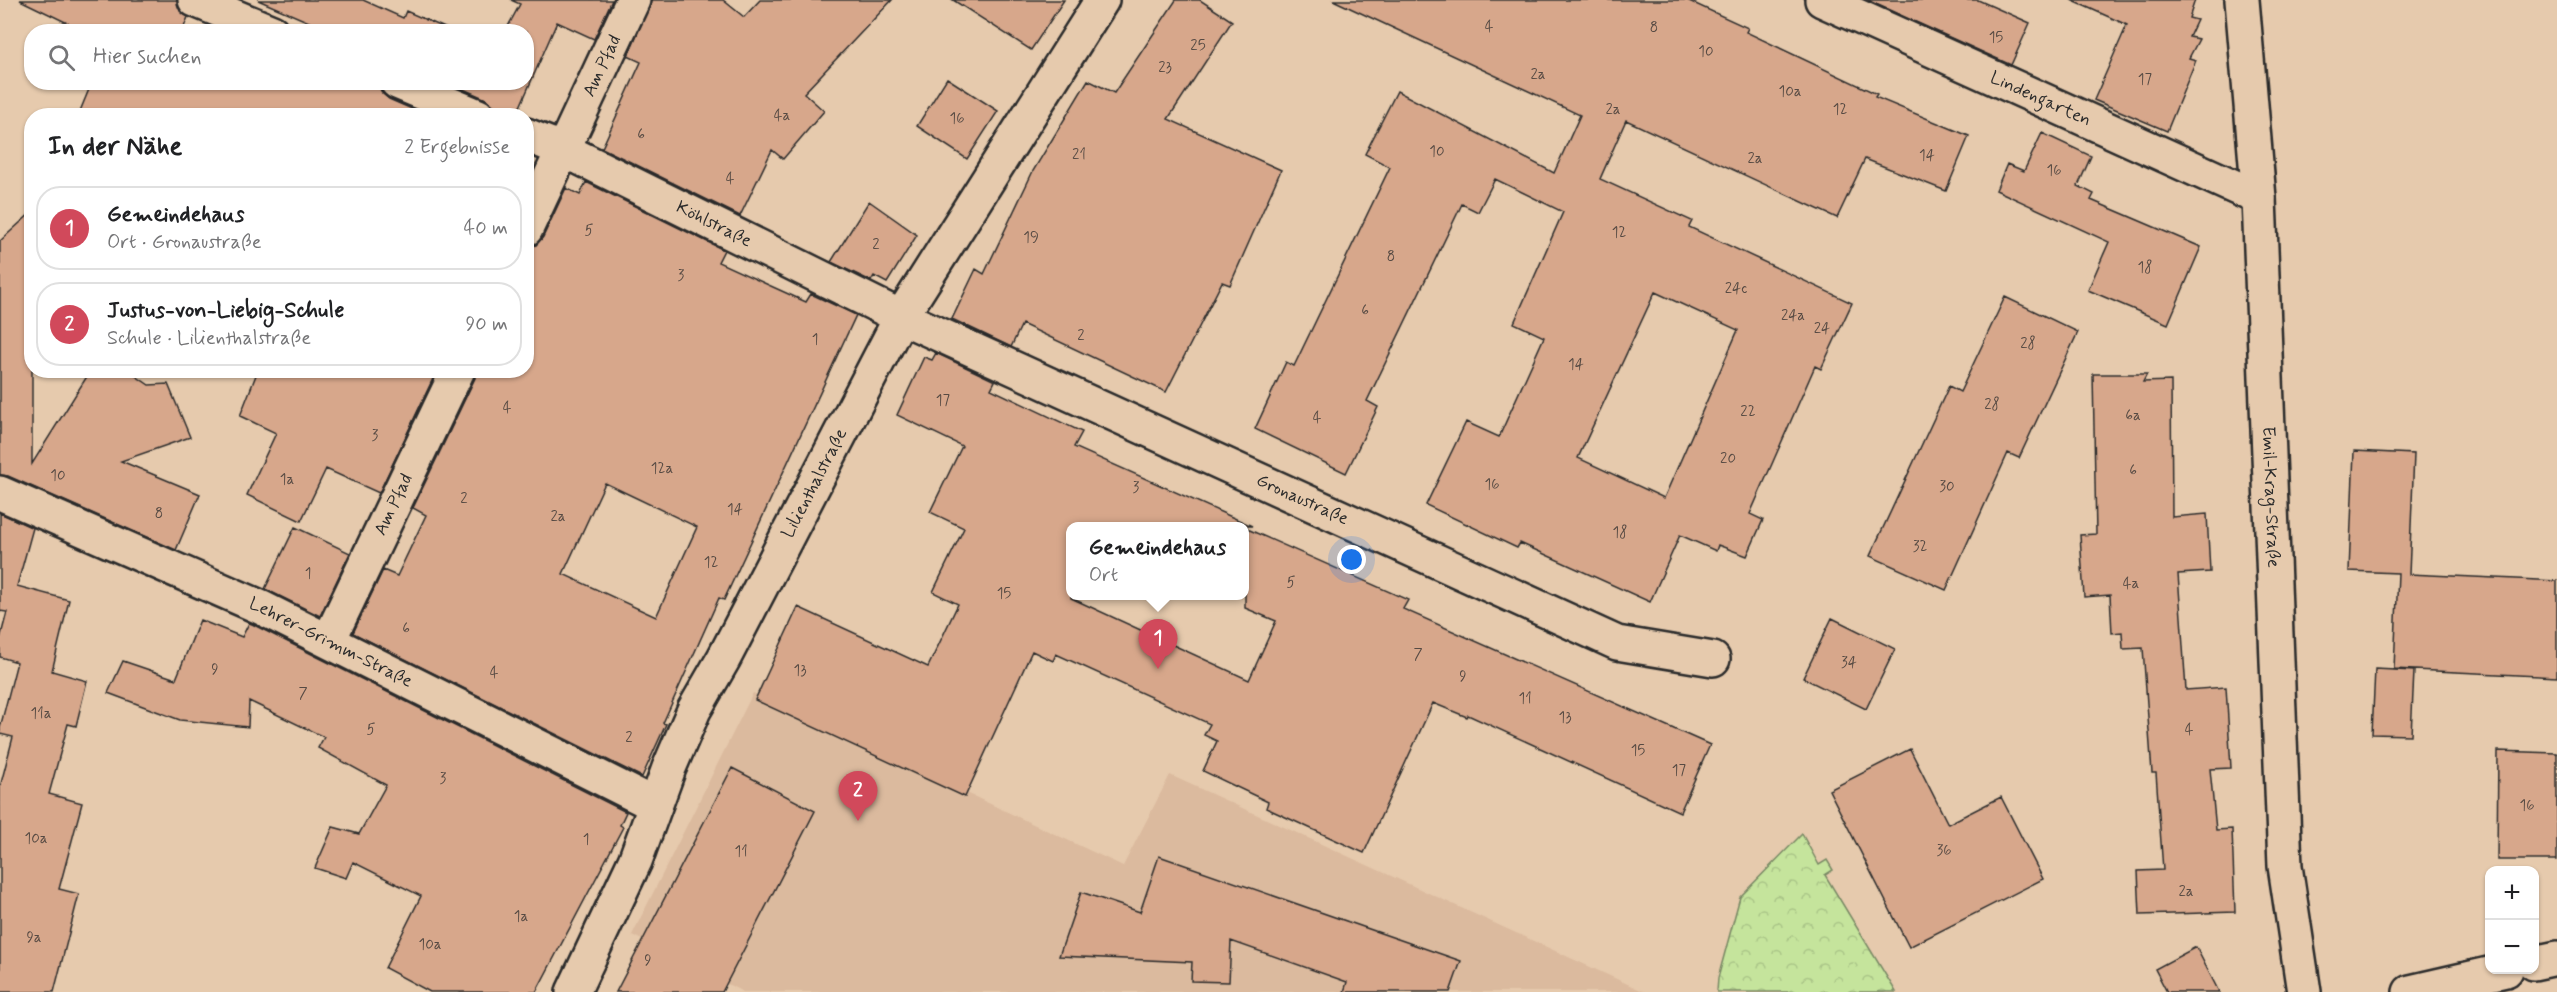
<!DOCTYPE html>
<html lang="de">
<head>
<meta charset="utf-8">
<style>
	:root { --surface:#fff; --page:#f2f2f2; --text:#202124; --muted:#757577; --line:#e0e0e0; --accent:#d1495b }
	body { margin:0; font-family:Mynerve,sans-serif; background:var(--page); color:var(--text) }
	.controls { position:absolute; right:18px; bottom:18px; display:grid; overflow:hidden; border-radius:12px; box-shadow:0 2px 4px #0004 }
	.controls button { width:54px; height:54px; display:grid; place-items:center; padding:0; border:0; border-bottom:2px solid var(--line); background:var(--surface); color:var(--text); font:30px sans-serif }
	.you { position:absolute; left:1352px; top:560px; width:21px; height:21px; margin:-15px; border:4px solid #fff; border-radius:50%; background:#1a73e8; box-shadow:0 0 0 9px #1a73e833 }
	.badge { display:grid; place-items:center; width:39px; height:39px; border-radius:50%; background:var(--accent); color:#fff; font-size:20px; font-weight:700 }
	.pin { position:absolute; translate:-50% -50px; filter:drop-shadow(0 2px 3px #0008) }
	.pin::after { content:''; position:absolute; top:32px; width:21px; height:18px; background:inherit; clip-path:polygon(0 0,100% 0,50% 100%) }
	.popup { position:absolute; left:1066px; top:522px; width:183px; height:78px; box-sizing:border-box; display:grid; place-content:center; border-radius:12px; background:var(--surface); filter:drop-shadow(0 2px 4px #0005); font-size:20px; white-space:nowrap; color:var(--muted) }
	.popup b { font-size:22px; color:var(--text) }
	.popup::after { content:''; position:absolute; left:50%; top:100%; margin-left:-12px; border:12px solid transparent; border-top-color:var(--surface) }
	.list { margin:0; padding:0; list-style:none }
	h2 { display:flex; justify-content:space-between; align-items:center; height:78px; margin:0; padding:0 24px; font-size:26px }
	h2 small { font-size:20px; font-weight:400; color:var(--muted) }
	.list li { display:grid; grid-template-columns:39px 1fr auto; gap:18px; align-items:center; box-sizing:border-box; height:84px; margin:0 12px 12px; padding:0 12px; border:2px solid var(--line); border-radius:24px }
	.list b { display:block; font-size:22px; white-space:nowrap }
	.list p { margin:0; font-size:20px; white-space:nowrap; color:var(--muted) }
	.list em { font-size:20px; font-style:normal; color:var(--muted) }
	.icon { flex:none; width:33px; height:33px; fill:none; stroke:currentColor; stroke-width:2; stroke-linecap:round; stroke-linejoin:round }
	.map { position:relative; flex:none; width:2557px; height:992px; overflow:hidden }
	.search { position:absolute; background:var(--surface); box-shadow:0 2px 4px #0004; left:24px; top:24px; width:510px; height:66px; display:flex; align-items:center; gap:15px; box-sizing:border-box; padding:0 21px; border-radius:24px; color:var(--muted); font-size:22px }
	.panel { position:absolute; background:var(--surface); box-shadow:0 2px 4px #0004; left:24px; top:108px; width:510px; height:270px; border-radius:24px }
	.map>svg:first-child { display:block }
</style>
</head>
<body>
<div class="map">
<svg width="2557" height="992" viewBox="0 0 2557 992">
	<defs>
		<pattern id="forest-crowns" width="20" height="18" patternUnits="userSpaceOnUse" patternTransform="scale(1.5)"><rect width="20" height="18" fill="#c5e49c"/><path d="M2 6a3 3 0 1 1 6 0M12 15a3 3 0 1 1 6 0" fill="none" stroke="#a9c487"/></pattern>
	</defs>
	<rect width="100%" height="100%" fill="#e6caad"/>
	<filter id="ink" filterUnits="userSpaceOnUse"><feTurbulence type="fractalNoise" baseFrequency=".0167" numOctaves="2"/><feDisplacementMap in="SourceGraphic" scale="12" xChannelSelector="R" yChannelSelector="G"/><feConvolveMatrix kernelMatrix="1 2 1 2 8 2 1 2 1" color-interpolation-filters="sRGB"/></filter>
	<g filter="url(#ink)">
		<path fill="#dbba9e" d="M753,693L1123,866L1170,775L1645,992H743L632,935Z"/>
		<path fill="url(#forest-crowns)" stroke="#788864" stroke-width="1.5" d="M1802,834L1819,865L1827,860L1833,870L1825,875L1896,992H1717L1718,978L1740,897Z"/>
		<path fill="#d7a78b" stroke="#2b2b2b" stroke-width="1.5" fill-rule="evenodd" d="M20,0H177L180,11L188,17L182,32H86Z
			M258,0H363L403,18L406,11L454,32H332Z
			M511,0H612L594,39L557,22L516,116H496L493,105L486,99L447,82H526V32H505L520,4Z
			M651,0H723L744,17L760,0H892L804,93L824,111L783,159L772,150L740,216L602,148L641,62L628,56Z
			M953,0H1064L1031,50Z
			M1176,0H1200L1232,21L1168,119L1281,170L1230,285L1222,282L1166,392L1022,324L1011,347L952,319L976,269L984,274L1033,171L1088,80L1114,93Z
			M1333,0H1687L1748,28L1746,32L1877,94L1875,97L1969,136L1946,191L1865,159L1837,218L1626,120L1600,179L1692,221L1689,227L1852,303L1821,369L1815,366L1750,514L1763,520L1747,556L1718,545L1716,551L1680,535L1650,602L1520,543L1517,548L1426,505L1466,422L1499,437L1544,337L1514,323L1563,212L1495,179L1478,212L1462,204L1367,401L1378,407L1346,473L1255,429L1286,362L1294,366L1390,167L1365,154L1397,91L1554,173L1580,115ZM1655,292L1738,330L1664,498L1578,458Z
			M1867,0H1978L2030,23L2011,65Z
			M2071,0H2195L2189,18L2197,20L2189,37L2199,39L2189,58L2196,60L2167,131L2094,100L2127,25Z
			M947,78L998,111L967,159L917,126Z
			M92,82H379L382,93L389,99L428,116H78Z
			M2042,133L2091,156L2078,186L2094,194L2091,200L2201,247L2168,324L2088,290L2109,242L1996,190L2007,164L2024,171Z
			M586,182L724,250L718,262L806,302L811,294L856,315L724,600L719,598L663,723L666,724L642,777L353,633L383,570L397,576L426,515L413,508L475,378L476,370H526V248L536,245L543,237L566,188L580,195ZM605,483L697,527L656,617L563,574Z
			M869,201L917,235L887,283L874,276L871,281L831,262Z
			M32,212V464L91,370H127L149,385L168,384L190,437L121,461L200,494L176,550L8,476L0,475V241Z
			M2005,297L2078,332L2019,458L2008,453L1946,590L1870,556L1949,386L1960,392Z
			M936,353L995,381L991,389L1082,432L1074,447L1252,526H1071V598L1249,680L1276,621L1245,608V528L1408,600L1403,609L1710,745L1680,812L1468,715L1467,717L1433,703L1364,853L1266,808L1268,802L1203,771L1217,741L1204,735L1210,724L1056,654L1053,661L1032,651L965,797L755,700L798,607L928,667L958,604L933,592L964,528L930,512L962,446L897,415L924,357L932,360Z
			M258,370H437L379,493L326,469L301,521L247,495L276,433L240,416Z
			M2093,374H2147L2143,382L2171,381L2172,517L2207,514L2210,572L2178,574L2186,690L2226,687L2231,768L2210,769L2216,830L2232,829L2235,912L2140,915L2138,871L2163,870L2156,773H2152L2143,648L2123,649L2122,632L2112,633L2110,595L2084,597L2080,535L2096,534Z
			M2354,451L2414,454L2409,574L2557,581V677L2394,669L2398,573L2349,571Z
			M0,513L33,528L17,586L69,600L52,671L87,681L76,726L68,724L49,794L82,803L59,889L79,894L54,992H0V787L13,737L0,734V728L17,662L0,657V639L7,612L0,611Z
			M295,527L350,553L320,616L265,589Z
			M1832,618L1895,649L1866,709L1803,678Z
			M200,620L242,637L249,623L252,624L626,812L620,825L623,827L536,992H430L385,968L421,896L353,862L346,878L315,868L333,827L359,834L386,785L318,748L324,737L249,701L248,727L180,720L108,693L123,661L176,679Z
			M2375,669L2414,671L2411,735L2372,734Z
			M1910,749L1948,824L2001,797L2043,879L1909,947L1829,790Z
			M2498,751L2557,753V860H2497Z
			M732,768L815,811L722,992H616Z
			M1159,856L1461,961L1450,992H1344L1347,982L1231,941L1229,982L1191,981L1192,962L1059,956L1081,892L1140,912Z
			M2196,947L2219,992H2167L2155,969Z"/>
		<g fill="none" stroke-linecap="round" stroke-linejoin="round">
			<g stroke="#2b2b2b" stroke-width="38">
				<g id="minor">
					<path d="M195,0L272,32"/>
					<path id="s1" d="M1822,0L2259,198"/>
					<path id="s2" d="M2242,0L2259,198L2285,866L2304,992"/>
					<path d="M397,82L478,116"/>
					<path id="s3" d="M526,135L564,150L901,317L1617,643L1713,659"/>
					<path id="s4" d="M526,229L633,0"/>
					<path id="s5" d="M0,493L260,607L655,805"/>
					<path id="s6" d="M329,640L458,370"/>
					<path id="s7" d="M573,992L635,861L669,768L694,710L724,658L901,317L1102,0"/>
				</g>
			</g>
			<g stroke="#2b2b2b" stroke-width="38">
				<path id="tertiary" d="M2534,963L2557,958
					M2410,992L2506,970"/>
			</g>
			<use href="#minor" stroke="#e6caad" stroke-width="33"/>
			<use href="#tertiary" stroke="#e6caad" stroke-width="33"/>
		</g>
	</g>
	<g text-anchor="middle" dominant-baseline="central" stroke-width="6" stroke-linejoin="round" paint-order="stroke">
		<g font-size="15" fill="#564a43">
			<text x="1489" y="27">4</text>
			<text x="1654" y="28">8</text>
			<text x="1996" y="38">15</text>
			<text x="1198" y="46">25</text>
			<text x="1706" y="52">10</text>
			<text x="1165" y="68">23</text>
			<text x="1538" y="75">2a</text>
			<text x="2145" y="80">17</text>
			<text x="1790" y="92">10a</text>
			<text x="1613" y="110">2a</text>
			<text x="1840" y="110">12</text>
			<text x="782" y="116">4a</text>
			<text x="957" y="119">16</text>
			<text x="641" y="135">6</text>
			<text x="1437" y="152">10</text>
			<text x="1079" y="155">21</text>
			<text x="1927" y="156">14</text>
			<text x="1755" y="159">2a</text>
			<text x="2054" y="171">16</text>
			<text x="730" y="179">4</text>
			<text x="589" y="231">5</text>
			<text x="1619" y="233">12</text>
			<text x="1031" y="238">19</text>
			<text x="876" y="245">2</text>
			<text x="1391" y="257">8</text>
			<text x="2145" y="268">18</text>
			<text x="681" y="276">3</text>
			<text x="1736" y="289">24c</text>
			<text x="1365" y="311">6</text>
			<text x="1793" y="316">24a</text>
			<text x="1822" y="329">24</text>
			<text x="1081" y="336">2</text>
			<text x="815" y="340">1</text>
			<text x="2028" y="344">28</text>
			<text x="1576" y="365">14</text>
			<text x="943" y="401">17</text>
			<text x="1992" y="405">28</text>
			<text x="507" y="408">4</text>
			<text x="1748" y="412">22</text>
			<text x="2133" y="416">6a</text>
			<text x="1317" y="418">4</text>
			<text x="375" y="436">3</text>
			<text x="1728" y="459">20</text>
			<text x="662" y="469">12a</text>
			<text x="2133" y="471">6</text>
			<text x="58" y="476">10</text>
			<text x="287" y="480">1a</text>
			<text x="1492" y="485">16</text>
			<text x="1947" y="487">30</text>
			<text x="1136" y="488">3</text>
			<text x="464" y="499">2</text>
			<text x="735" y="510">14</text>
			<text x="159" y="514">8</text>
			<text x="558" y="517">2a</text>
			<text x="1620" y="533">18</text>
			<text x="1920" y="547">32</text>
			<text x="711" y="563">12</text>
			<text x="308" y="574">1</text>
			<text x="1291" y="583">5</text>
			<text x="2131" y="584">4a</text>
			<text x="1004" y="594">15</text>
			<text x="406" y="629">6</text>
			<text x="1418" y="655">7</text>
			<text x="1849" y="663">34</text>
			<text x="215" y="670">9</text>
			<text x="800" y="671">13</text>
			<text x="494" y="673">4</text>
			<text x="1463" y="677">9</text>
			<text x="303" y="694">7</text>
			<text x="1525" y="699">11</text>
			<text x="41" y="714">11a</text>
			<text x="1565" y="718">13</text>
			<text x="371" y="730">5</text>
			<text x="2189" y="730">4</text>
			<text x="629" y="738">2</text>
			<text x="1638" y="751">15</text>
			<text x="1679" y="771">17</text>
			<text x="443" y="779">3</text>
			<text x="2527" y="806">16</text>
			<text x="36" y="839">10a</text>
			<text x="586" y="840">1</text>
			<text x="1944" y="851">36</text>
			<text x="741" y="852">11</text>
			<text x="2186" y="892">2a</text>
			<text x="521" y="917">1a</text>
			<text x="34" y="938">9a</text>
			<text x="430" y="945">10a</text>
			<text x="648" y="961">9</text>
		</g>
		<g font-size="18" fill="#2b2b2b" stroke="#e6caad">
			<text stroke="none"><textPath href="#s4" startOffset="180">Am Pfad</textPath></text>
			<text stroke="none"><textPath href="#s1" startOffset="240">Lindengarten</textPath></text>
			<text stroke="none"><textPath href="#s3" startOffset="208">Köhlstraße</textPath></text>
			<text stroke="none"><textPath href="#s7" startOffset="564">Lilienthalstraße</textPath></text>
			<text stroke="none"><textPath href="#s2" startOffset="498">Emil-Krag-Straße</textPath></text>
			<text stroke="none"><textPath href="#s3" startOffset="858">Gronaustraße</textPath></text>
			<text stroke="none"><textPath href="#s6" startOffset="150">Am Pfad</textPath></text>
			<text stroke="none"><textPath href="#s5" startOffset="363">Lehrer-Grimm-Straße</textPath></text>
		</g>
	</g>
</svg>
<div class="controls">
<button>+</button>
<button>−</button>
</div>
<div class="you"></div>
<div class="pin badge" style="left:1158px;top:669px">1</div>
<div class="popup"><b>Gemeindehaus</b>Ort</div>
<div class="pin badge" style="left:858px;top:821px">2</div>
<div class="search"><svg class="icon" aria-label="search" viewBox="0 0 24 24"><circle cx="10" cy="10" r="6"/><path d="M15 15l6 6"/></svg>Hier suchen</div>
<section class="panel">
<h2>In der Nähe<small>2 Ergebnisse</small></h2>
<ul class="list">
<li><span class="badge">1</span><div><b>Gemeindehaus</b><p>Ort · Gronaustraße</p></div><em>40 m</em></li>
<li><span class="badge">2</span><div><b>Justus-von-Liebig-Schule</b><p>Schule · Lilienthalstraße</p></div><em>90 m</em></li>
</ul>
</section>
</div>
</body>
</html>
